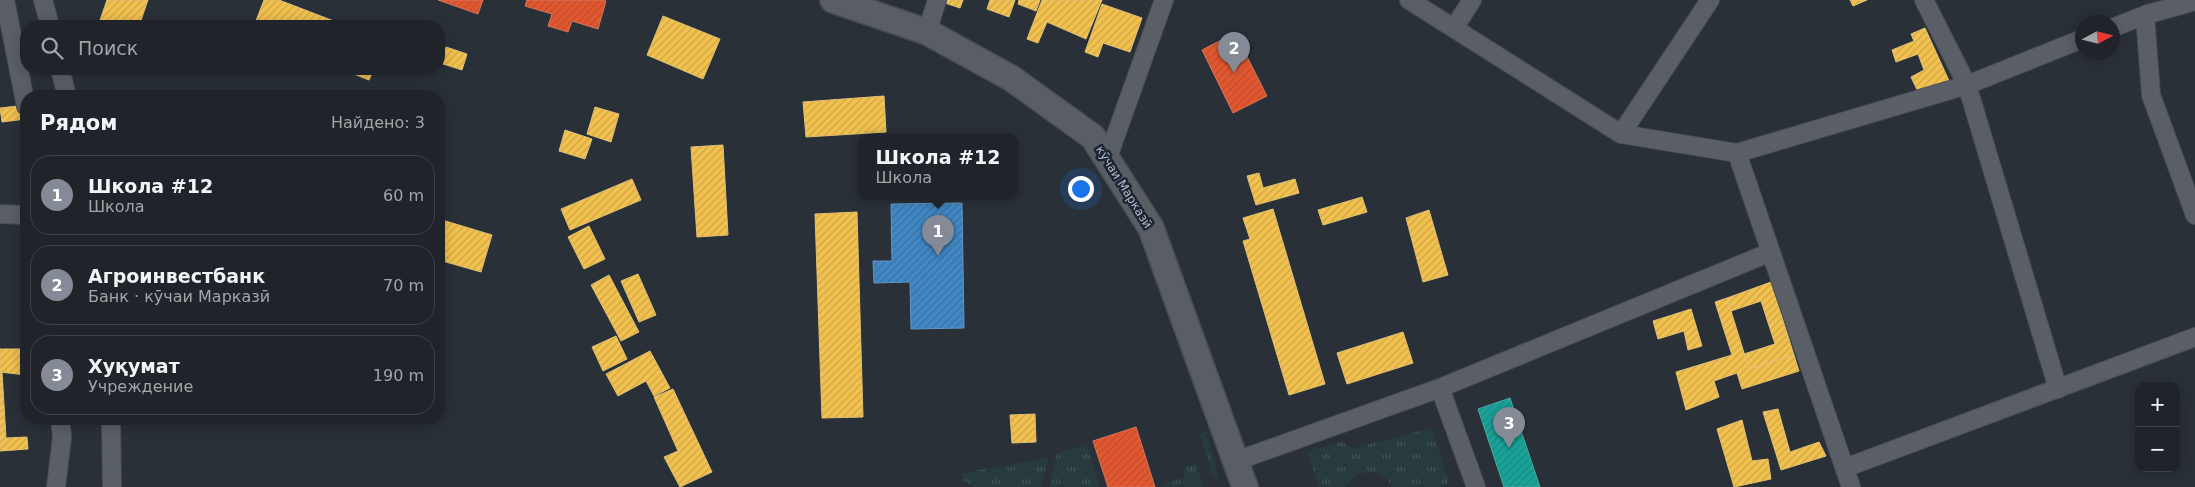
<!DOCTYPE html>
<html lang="ru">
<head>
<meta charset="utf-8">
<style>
	:root { --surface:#20242a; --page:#282c32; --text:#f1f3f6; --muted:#a2a4a8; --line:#3d4147; --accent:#848b96 }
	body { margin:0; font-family:"DejaVu Sans",sans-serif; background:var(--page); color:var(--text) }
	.controls { position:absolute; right:15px; bottom:15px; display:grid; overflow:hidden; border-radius:10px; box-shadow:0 2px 12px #0003 }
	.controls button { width:45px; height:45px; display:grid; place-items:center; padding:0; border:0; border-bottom:1px solid var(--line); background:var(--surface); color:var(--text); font:25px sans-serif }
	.compass { position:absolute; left:2075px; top:15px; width:45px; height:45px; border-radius:50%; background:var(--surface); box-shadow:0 2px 12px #0003; rotate:83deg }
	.you { position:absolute; left:1080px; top:188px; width:18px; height:18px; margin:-12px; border:4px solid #fff; border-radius:50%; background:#1a73e8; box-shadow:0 0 0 8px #1a73e833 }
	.badge { display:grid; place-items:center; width:32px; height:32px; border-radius:50%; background:var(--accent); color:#fff; font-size:16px; font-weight:700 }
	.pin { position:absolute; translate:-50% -41px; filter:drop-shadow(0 1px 2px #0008) }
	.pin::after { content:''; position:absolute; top:26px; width:18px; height:15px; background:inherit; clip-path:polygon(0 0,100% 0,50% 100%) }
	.popup { position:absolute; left:858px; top:134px; width:160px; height:65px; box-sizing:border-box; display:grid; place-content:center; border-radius:10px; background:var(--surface); filter:drop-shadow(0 1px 4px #0005); font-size:16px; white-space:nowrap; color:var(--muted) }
	.popup b { font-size:19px; color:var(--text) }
	.popup::after { content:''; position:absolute; left:50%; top:100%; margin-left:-10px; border:10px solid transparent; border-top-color:var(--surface) }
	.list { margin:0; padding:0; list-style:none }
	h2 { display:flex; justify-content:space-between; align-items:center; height:65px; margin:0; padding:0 20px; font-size:21px }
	h2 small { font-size:16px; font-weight:400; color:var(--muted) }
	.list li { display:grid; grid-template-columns:32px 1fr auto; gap:15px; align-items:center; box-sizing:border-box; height:80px; margin:0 10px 10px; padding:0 10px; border:1px solid var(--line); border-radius:20px }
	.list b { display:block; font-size:19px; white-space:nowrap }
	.list p { margin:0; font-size:16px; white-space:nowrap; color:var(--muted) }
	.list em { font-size:16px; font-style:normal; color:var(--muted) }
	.icon { flex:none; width:28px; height:28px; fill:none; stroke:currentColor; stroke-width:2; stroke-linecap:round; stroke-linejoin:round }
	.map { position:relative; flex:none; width:2195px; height:487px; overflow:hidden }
	.search { position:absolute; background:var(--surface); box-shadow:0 2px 12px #0003; left:20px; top:20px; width:425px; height:55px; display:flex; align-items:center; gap:12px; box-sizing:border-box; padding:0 18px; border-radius:20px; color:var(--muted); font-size:19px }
	.panel { position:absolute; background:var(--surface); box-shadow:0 2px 12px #0003; left:20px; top:90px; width:425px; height:335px; border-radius:20px }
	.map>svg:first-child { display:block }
</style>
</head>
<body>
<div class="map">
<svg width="2195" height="487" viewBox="0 0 2195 487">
	<defs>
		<pattern id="grass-tufts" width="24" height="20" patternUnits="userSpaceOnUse" patternTransform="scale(1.25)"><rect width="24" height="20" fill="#273a3e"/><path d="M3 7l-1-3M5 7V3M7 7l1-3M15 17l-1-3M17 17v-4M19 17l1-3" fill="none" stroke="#445559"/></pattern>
		<pattern id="homes-hatch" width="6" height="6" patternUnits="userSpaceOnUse" patternTransform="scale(1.25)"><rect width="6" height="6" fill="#f2c14e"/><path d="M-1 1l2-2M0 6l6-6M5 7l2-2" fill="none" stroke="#cca64a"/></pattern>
		<pattern id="shops-hatch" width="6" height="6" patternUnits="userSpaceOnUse" patternTransform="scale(1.25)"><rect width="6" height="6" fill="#e4572e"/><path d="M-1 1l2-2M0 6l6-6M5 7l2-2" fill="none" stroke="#b84f32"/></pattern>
		<pattern id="schools-hatch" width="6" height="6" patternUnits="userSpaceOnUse" patternTransform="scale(1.25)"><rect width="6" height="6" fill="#3f88c5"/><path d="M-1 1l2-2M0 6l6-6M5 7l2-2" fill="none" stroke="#3c709c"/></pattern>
		<pattern id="public-hatch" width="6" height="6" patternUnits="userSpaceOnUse" patternTransform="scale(1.25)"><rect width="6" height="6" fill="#17a398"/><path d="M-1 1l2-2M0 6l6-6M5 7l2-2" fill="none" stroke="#1f8881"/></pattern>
	</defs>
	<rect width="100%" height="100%" fill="#2a3038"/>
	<path fill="url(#grass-tufts)" d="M1432,428L1449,483L1441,487H1392C1383,466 1357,468 1346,487H1319L1307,451L1342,442L1354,448Z
		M1206,432L1219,478L1214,479L1200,435Z
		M1087,444L1100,487H1049L1057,453Z
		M1048,458L1041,487H976L962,480V473Z
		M1196,463L1203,487H1161L1163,484L1185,477L1183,468Z"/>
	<path fill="url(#homes-hatch)" stroke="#dfc073" d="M107,0H148L139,26H98Z
		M264,0H279L347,26H254Z
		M946,0H963L960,8L945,3Z
		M990,0H1015L1009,17L987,9Z
		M1019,0H1040L1036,11L1018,4Z
		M1042,0H1102L1086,39L1047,22L1038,43L1027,39Z
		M1850,0H1867L1853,6Z
		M1102,4L1142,18L1130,52L1103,43L1098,57L1085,52Z
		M663,16L720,39L703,79L647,55Z
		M1925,28L1951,85L1919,94L1911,77L1924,70L1918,54L1896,62L1892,50L1914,41L1911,34Z
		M446,47L467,54L462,70L440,63Z
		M341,69H374L369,80Z
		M884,96L886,132L806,137L803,102Z
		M26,105V119L2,122L0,108Z
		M595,107L619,114L611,142L587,134Z
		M565,130L592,139L585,159L559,151Z
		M723,145L728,235L697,237L691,147Z
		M1259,173L1263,188L1295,179L1299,193L1256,205L1247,176Z
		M632,179L641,200L570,230L561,209Z
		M1362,197L1367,212L1323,225L1318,210Z
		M1273,209L1325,384L1289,395L1243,241L1250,239L1243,218Z
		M1429,210L1448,275L1423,282L1406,218Z
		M857,212L863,417L822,418L815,214Z
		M439,219L492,235L481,272L439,260Z
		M589,226L605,259L584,269L568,237Z
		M638,274L656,315L639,322L621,281Z
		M609,275L639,332L621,341L591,285Z
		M1771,282L1794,355L1749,369L1744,354L1775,344L1761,301L1731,311L1727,298Z
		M1727,298L1749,369L1794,355L1799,371L1742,389L1737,373L1714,381L1719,397L1686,410L1676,372L1732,355L1715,302Z
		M1691,309L1702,346L1688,350L1684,331L1658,339L1653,321Z
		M1403,332L1413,363L1347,384L1337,353Z
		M616,336L627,359L603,371L592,347Z
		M0,349H26V375L0,372Z
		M650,351L670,388L654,396L646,381L618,396L606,374Z
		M0,372H2L6,438L27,437L28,449L0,451Z
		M673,389L712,472L680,487L664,457L678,451L654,397Z
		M1778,409L1790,452L1819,442L1826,456L1781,470L1763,412Z
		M1035,414L1036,442L1012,443L1010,415Z
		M1742,420L1752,461L1768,459L1771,479L1734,487L1717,429Z"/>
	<path fill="url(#shops-hatch)" stroke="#d6755c" d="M438,0H483L478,14Z
		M527,0H602L606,1L598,29L572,21L568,32L548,26L552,14L525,6Z
		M1235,33L1267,96L1233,113L1202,50Z
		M1136,427L1155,487H1108L1093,441Z"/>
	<path fill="url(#schools-hatch)" stroke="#6298c6" d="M962,203L964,328L911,329L910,282L874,283L873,261H892L891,204Z"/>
	<path fill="url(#public-hatch)" stroke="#46aaa7" d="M1510,398L1540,487H1504L1478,409Z"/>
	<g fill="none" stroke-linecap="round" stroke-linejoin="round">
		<g stroke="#484c53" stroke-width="20">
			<path id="minor" d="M5,0L26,106
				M43,0L50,26
				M1409,0L1621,134
				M1710,0L1621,134L1737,153
				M1924,0L1967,85L2058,389
				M2145,15L2151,95L2195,215
				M1454,28L1472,0
				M2112,28L2145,15L2195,1
				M927,32L937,0
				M60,69L67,96
				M1108,157L1164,0
				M0,214L26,215
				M1440,388L1771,252
				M111,419L112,487
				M1236,461L1440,388L1476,487
				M1845,468L2195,337
				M56,487L62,437L60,419
				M1851,487L1737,153L1967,85L2082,39"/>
		</g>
		<g stroke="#484c53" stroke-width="28">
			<path id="secondary" d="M833,0L927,32L1011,78L1093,137L1151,228L1245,487"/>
		</g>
		<use href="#minor" stroke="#5a5e66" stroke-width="18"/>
		<use href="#secondary" stroke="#595d64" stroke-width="25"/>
	</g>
	<g text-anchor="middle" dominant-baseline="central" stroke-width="5" stroke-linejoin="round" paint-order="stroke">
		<g font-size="12" fill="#b4bcc9" stroke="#1d2633">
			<text transform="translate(1124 187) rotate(58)">кӯчаи Марказӣ</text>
		</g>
	</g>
</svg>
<div class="controls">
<button>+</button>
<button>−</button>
</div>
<svg class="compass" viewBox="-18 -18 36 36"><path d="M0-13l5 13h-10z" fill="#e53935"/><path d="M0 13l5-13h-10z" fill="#a2a4a8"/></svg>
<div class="you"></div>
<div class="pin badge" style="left:938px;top:256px">1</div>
<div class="popup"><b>Школа #12</b>Школа</div>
<div class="pin badge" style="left:1234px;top:73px">2</div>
<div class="pin badge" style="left:1509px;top:448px">3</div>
<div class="search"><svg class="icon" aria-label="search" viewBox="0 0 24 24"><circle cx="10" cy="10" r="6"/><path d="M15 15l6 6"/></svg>Поиск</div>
<section class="panel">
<h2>Рядом<small>Найдено: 3</small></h2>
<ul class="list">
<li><span class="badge">1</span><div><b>Школа #12</b><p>Школа</p></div><em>60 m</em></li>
<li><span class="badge">2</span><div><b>Агроинвестбанк</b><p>Банк · кӯчаи Марказӣ</p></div><em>70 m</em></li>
<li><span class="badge">3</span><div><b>Хуқумат</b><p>Учреждение</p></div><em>190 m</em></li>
</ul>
</section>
</div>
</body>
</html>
